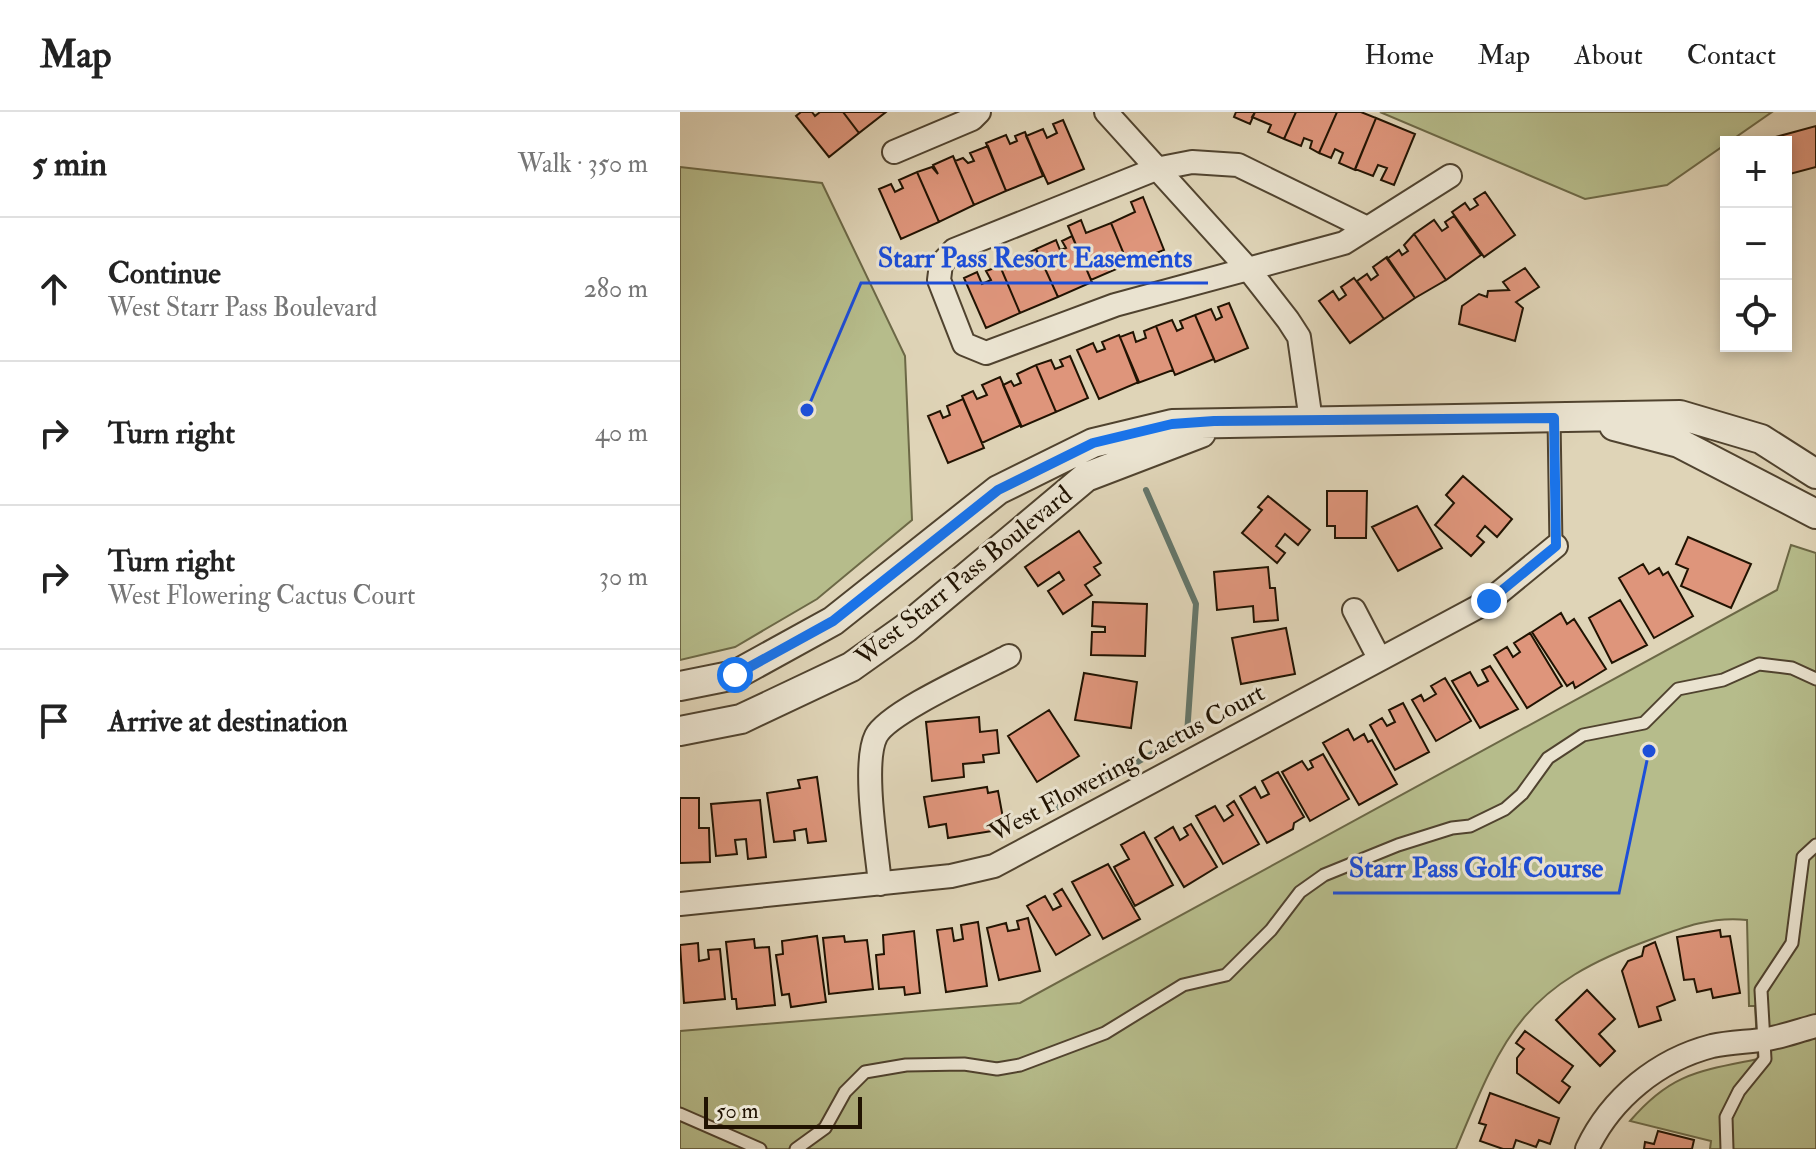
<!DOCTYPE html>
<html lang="en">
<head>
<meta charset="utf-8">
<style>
	:root { --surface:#fff; --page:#f2f2f2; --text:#222; --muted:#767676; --line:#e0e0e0 }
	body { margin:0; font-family:"IM FELL Double Pica",serif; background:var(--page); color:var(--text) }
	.controls { position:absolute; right:24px; top:24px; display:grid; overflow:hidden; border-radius:0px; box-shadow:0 4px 12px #0003 }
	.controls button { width:72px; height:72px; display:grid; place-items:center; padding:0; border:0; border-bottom:2px solid var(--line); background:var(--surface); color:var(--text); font:40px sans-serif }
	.scale { position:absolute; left:24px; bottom:20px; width:158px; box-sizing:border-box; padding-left:8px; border:4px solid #211302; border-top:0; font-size:22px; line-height:28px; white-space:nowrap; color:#211302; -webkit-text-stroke:6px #eae3d0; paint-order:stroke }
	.stop { position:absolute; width:24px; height:24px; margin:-18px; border:6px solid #1a73e8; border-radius:50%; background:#fff }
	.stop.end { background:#1a73e8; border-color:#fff; box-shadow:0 2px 8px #0008 }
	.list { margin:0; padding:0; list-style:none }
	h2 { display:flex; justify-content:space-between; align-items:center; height:104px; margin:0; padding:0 32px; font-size:34px }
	h2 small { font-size:26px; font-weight:400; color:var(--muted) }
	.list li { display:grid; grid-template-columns:52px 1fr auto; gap:24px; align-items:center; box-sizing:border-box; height:144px; padding:0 32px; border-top:2px solid var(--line) }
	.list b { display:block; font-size:30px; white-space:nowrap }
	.list p { margin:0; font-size:26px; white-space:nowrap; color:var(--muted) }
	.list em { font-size:26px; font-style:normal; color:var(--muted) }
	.icon { flex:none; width:44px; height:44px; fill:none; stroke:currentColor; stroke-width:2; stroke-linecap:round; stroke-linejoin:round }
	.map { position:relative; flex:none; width:1136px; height:1037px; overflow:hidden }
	header { display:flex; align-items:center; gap:48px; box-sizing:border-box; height:112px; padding:0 40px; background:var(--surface); border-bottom:2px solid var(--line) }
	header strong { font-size:38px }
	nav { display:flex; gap:44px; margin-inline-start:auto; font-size:28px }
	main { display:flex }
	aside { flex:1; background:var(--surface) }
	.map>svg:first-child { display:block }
</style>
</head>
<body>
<header>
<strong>Map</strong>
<nav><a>Home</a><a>Map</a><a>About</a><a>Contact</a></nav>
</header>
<main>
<aside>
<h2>5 min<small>Walk · 350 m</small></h2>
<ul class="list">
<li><svg class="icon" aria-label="ahead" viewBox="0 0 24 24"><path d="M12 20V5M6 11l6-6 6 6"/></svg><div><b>Continue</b><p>West Starr Pass Boulevard</p></div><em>280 m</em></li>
<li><svg class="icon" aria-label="right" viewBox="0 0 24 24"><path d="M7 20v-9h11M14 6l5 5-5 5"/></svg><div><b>Turn right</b></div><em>40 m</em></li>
<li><svg class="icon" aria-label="right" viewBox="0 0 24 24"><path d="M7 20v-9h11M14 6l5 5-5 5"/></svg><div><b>Turn right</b><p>West Flowering Cactus Court</p></div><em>30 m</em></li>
<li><svg class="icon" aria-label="arrive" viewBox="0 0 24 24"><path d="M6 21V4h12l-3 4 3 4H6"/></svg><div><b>Arrive at destination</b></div></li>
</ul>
</aside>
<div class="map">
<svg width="1136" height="1037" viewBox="0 0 1136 1037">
	<rect width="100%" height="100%" fill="#dfd4b7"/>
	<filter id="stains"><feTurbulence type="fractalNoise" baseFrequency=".0025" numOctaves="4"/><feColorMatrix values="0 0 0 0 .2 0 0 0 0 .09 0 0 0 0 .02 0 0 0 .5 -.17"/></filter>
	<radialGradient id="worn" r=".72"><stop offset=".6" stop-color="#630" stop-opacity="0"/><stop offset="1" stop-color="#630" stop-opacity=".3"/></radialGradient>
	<path fill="#b6bc8b" stroke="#6c6846" stroke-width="2" d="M700,0H1092L987,73L905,87Z
		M0,55L142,71L225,244L232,408L137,487L55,535L0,548Z
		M1111,433L1136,441V1037H1030L1031,1029L950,1009C991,961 1019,959 1078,947L1075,894H1069L1067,808C1033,804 1003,815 972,827C845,873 825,918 776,1037H0V919L340,891L1097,478Z"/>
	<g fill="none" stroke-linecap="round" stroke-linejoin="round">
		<path stroke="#65766a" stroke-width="6" d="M376,696L507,622L516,492L466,378"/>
	</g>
	<path fill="#de957b" stroke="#211302" stroke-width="2" d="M121,0H132L135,4L140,0H163L179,21L149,45L116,4Z
		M163,0H206L179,21Z
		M556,0H575L570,12L554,5Z
		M575,0H616L604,27L588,20L591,13L572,5Z
		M616,0H657L639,41L630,36L632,29L624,26L621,34L604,27Z
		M657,0H681L696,6L675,58L659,51L663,41L655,37L651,46L639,41Z
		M696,6L735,22L714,73L701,68L707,56L698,53L693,64L675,57Z
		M383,8L404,57L368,72L346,24L363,17L367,26L377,21L373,12Z
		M1136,14V55L1106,63V30H1093L1092,26Z
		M345,20L363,64L326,79L306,31L326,23L330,32L337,29L335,24Z
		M308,34L326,79L294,93L275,49L283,46L288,51L294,49L290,41Z
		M273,44L294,93L259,110L237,60L252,55L258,62L253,53Z
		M237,60L259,110L221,127L199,77L211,72L215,80L223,76L219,68Z
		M805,80L835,123L804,145L772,100L785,91L790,98L798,93L794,87Z
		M463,85L484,138L448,152L431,111L455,100L451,90Z
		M774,104L801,143L766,168L734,122L754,108L762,119L768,115L765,110Z
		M401,108L406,121L431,111L448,152L411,168L388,114Z
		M734,122L766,168L735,186L707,147L719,138L722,143L728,139L724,133Z
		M392,124L412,170L378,185L356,137L376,128L380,138L386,136L382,129Z
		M356,137L378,185L340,201L320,154L336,146L339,155L348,151L344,143Z
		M707,145L735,186L704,207L677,169L687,162L691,168L698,163L693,155Z
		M320,154L340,201L306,216L284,166L297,160L302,172L311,168L306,159Z
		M845,156L859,175L836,190L843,196L835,229L779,212L782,194L799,182L807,185L808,179L829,178L823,170Z
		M674,166L704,207L670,231L639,189L653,179L659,188L666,183L661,175Z
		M549,191L568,236L535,250L515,203L531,197L536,208L542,205L538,195Z
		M515,203L534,247L495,263L476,214L492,208L497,219L503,216L500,209Z
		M476,214L493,258L458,271L440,225L453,220L456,230L466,226L464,219Z
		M439,223L459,270L419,287L397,238L413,231L417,240L425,237L422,230Z
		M390,244L408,286L376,300L356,253L371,248L375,257L383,254L380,248Z
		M356,253L376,300L341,315L323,273L331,269L334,274L341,271L337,262Z
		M320,265L341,313L302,331L282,284L293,279L297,287L307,283L302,273Z
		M283,287L304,336L268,351L248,304L260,299L263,306L270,303L267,294Z
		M783,364L832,407L817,425L805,414L797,424L804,430L791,444L755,413L774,391L766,383Z
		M647,379H687L686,426H655V414H647Z
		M588,384L630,418L618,433L605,422L596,434L605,441L597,451L562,421L582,398L578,395Z
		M737,394L762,436L718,459L692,415Z
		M399,419L421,451L414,455L420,463L405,473L412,483L383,502L368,479L384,468L379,460L358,474L345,455Z
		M1008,425L1071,452L1051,496L1001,474L1008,457L996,452Z
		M963,452L969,462L979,456L983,463L988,460L1013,504L974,526L939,466Z
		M588,455L590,476H595L598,508L574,510L573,494L537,498L534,460Z
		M940,488L967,533L932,551L909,506Z
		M413,490L467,492L465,544L411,543L412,520H425V515L412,514Z
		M881,501L887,512L894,507L926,557L895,576L893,570L887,574L852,520Z
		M606,516L615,562L561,572L552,526Z
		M850,521L882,574L847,596L814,543L827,535L833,545L840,540L834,531Z
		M810,554L838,597L800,616L772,569L790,560L798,574L808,569L802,558Z
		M404,561L457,570L451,616L395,608Z
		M765,566L791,609L756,629L732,588L741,583L744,589L756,582L751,574Z
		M723,591L749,640L715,658L690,613L702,606L707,614L715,610L709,598Z
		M369,598L399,644L357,670L328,624Z
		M299,605L300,620L317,618L319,641L303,643L304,650L283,652L284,665L252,669L246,610Z
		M668,617L674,628L684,622L688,630L692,628L717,672L679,693L643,631Z
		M643,642L669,687L630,709L602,660L622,649L628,658L633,655L630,649Z
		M598,660L624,705L614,711L613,717L587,731L560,684L575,675L581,686L589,682L582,669Z
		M137,665L146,729L128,731L126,717L114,719L115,728L94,730L87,681L120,676L118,668Z
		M307,675L308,681L318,679L325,717L268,726L266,712L249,715L244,685Z
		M0,686H19V716H29L30,750L0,751Z
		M80,688L86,745L68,747L66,727L55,728L57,742L36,744L31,692Z
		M554,689L579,732L543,752L516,704L535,694L544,709L553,703L547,694Z
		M511,712L537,755L504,775L475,726L493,715L500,728L508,723L504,716Z
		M464,720L493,773L455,794L434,755L449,747L441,733Z
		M428,752L460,807L423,827L392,770Z
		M382,777L410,823L376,843L347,794L365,784L373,798L381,794L374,782Z
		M348,806L360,859L319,868L307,816L326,811L328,819L339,817L337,809Z
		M298,810L307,874L266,880L257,818L272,816L274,829L283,827L281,813Z
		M1040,818L1041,825L1050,824L1060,881L1033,886L1031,877L1017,880L1014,867L1004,868L997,825Z
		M234,819L240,881L225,883L224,875L199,877L196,843L204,842L203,823Z
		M137,824L146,890L111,895L109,882L102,883L96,843L103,842L102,829Z
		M164,824L165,830L187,828L193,877L149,882L143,826Z
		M74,827L75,836L89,835L95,893L57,897L56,887H52L46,830Z
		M975,830L995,888L977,895L981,908L959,915L942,859L948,849L962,844L964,835Z
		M18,831L19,849L29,847L28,838L40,837L45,887L4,891L0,833Z
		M907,878L935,907L919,922L935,939L920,954L876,908Z
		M845,919L893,954L882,969L890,975L879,991L837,961V946L844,937L836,931Z
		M810,981L879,1006L870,1032L859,1028L856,1035L836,1028L833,1037H823L800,1029L806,1013L799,1011Z
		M978,1019L1014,1028L1012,1037H964L965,1030L974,1032Z"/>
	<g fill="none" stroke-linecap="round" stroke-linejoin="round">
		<g stroke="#50432f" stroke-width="15">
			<path id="service" d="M874,306L876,434
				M0,1002L80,1037
				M116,1037L145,1016L165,980L185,960L226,953L284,952L317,957L340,953L425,921L503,873L546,863L591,818L620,780L644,763L718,733L772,716L790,714L825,697L842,682L868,646L903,623L964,611L998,577L1043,568L1079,552L1112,556L1136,567
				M1047,1037L1046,1005L1059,979L1085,947L1081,878L1112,831L1123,745L1136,733"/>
		</g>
		<g stroke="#50432f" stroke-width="26">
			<path id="minor" d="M426,0L569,158L608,208L619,225L631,309
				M214,40L292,7L299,0
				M687,116L558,53L512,50L476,57L274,138L261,152L259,168L284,232L306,241L435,193L664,131L770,64
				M674,498L699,546
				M200,772C197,739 182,652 196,624C208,600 301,559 329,544
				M0,792L271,764L314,754L809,489L876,434
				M907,1037C931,986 978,948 1032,934C1050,930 1070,930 1088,927C1104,924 1120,918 1136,914"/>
		</g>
		<g stroke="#50432f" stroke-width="32">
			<path id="tertiary" d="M934,314L999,331L1136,402
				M0,574L55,563L153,509L318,378L413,331L492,312L1000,303L1081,327L1136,362
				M0,619L61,607L171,555L226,516L406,365L521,321"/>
		</g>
		<use href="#service" stroke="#eae3d0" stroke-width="11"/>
		<use href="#minor" stroke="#eae3d0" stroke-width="22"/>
		<use href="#tertiary" stroke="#eae3d0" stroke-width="28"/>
	</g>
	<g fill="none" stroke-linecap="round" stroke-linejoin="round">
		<path stroke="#1a73e8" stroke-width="10" d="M55,563L153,509L318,378L413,331L492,312L534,309L874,306L876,434L809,489"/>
	</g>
	<g text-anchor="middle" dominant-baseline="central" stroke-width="6" stroke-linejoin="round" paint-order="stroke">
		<g font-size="26" fill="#211302" stroke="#eae3d0">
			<text transform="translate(284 464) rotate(-39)">West Starr Pass Boulevard</text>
			<text transform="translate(447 651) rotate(-28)">West Flowering Cactus Court</text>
		</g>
	</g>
	<path fill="none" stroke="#1d4ed8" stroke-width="3" d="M127 298L181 171H528M969 639L939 781H653"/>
	<g fill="#1d4ed8" stroke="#eae3d0" stroke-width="3">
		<circle cx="127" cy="298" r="8"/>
		<circle cx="969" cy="639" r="8"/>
	</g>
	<g font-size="28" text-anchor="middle" font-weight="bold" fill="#1d4ed8" stroke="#eae3d0" stroke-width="6" stroke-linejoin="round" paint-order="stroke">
		<text x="355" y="155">Starr Pass Resort Easements</text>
		<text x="796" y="765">Starr Pass Golf Course</text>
	</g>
	<rect width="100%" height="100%" filter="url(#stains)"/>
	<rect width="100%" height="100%" fill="url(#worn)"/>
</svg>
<div class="controls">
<button>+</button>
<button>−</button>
<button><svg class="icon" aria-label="locate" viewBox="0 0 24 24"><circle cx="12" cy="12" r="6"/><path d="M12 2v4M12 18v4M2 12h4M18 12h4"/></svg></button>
</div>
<div class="scale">50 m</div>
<div class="stop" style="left:55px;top:563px"></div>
<div class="stop end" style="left:809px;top:489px"></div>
</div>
</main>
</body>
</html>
